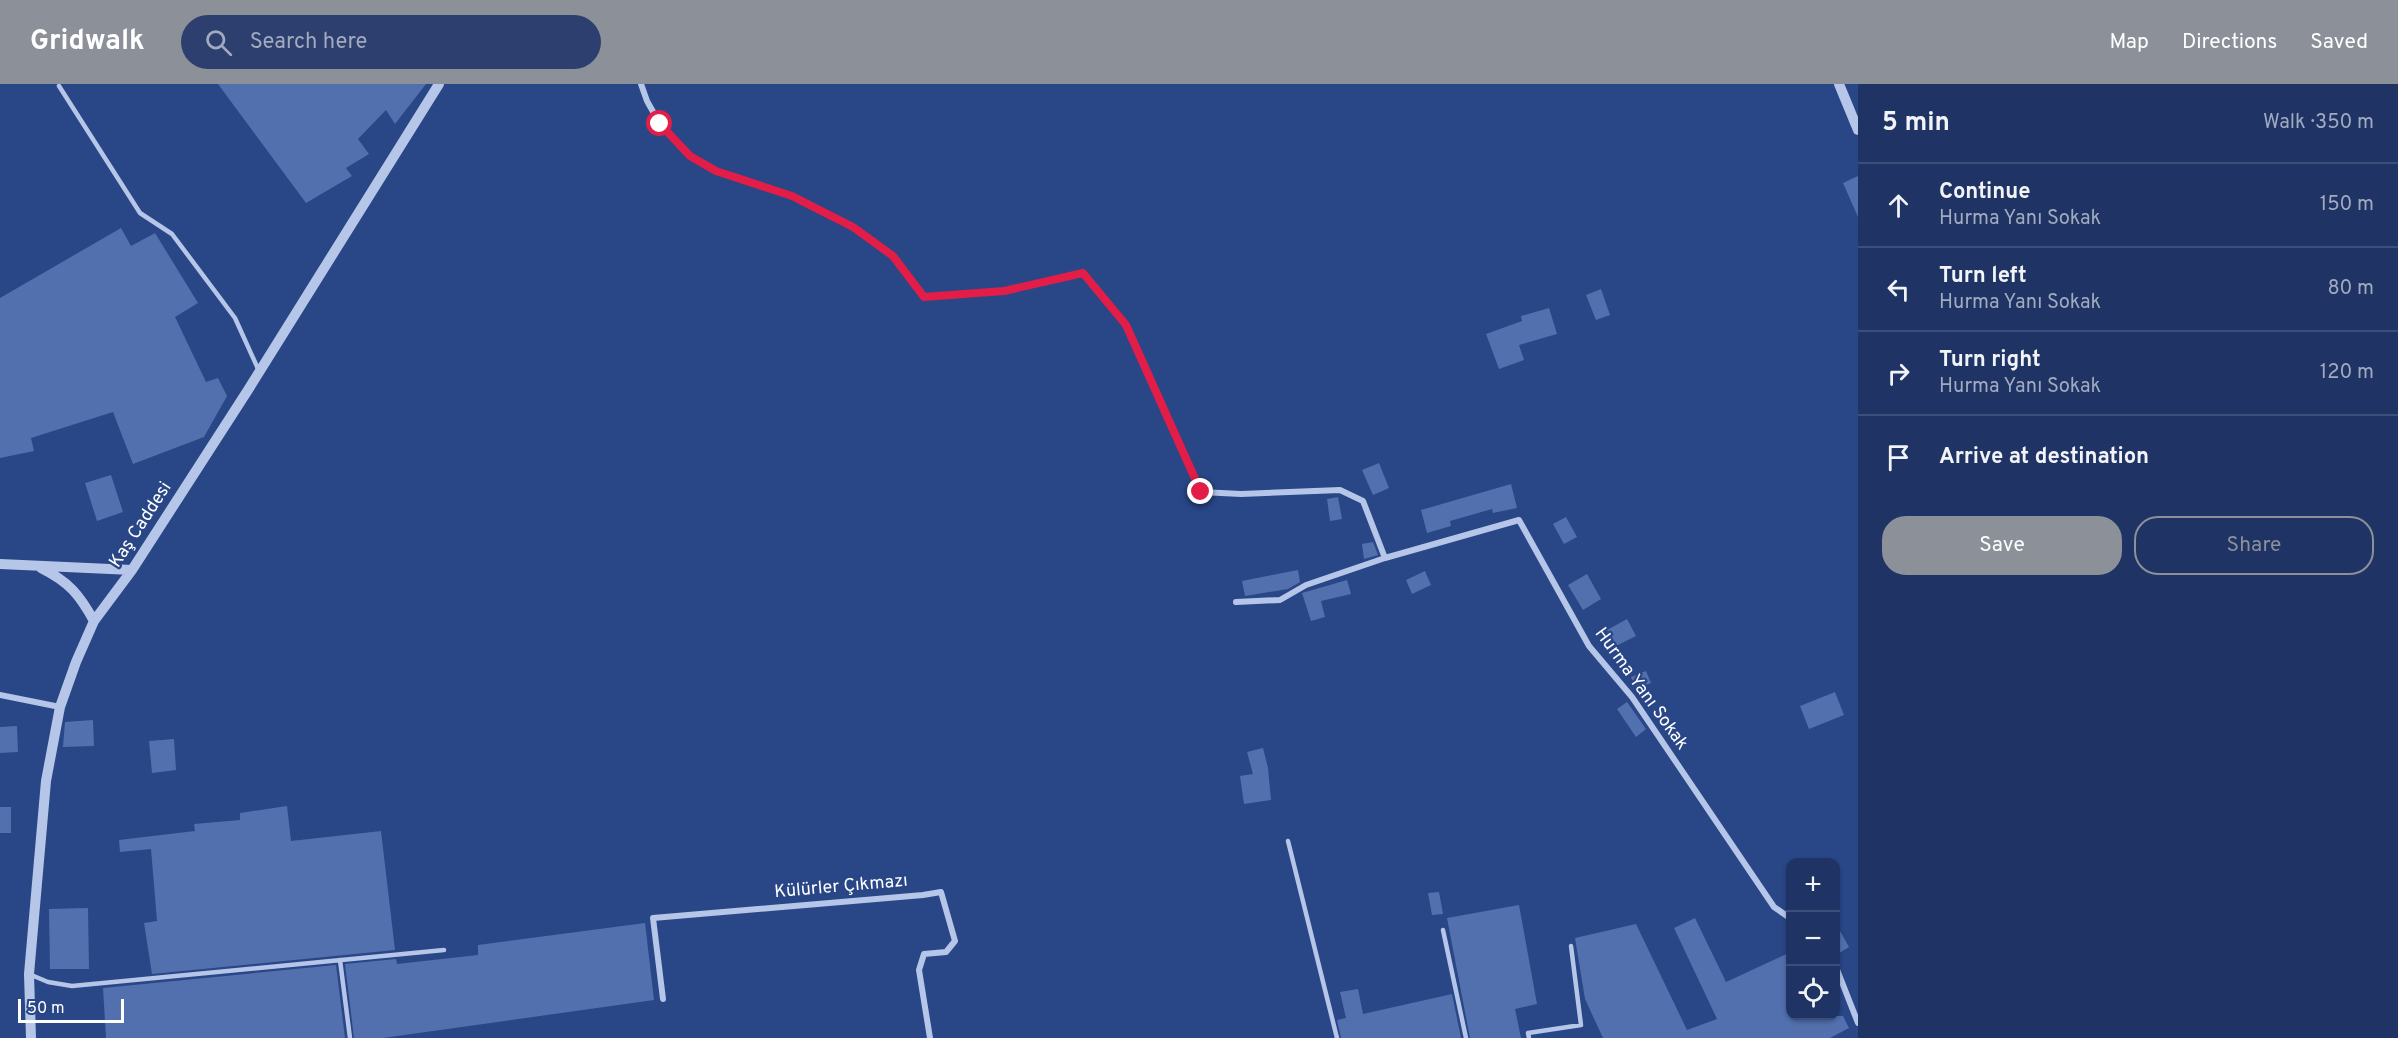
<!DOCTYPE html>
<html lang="en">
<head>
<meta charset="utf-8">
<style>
	:root { --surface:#1f3465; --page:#2c3f6e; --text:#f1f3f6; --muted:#a1aabf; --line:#3c4f79; --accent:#8c9099 }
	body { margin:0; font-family:Overpass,sans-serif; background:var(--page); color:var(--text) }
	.controls { position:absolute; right:18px; bottom:18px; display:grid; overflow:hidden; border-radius:12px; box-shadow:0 2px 4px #0004 }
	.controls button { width:54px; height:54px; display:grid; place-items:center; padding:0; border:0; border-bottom:2px solid var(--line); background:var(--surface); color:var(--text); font:30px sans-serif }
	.scale { position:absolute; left:18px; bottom:15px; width:106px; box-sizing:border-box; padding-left:6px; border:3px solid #fff; border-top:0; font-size:16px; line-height:21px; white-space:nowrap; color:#fff; -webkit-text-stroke:4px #294687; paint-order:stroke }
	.stop { position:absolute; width:18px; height:18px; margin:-14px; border:4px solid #e11d48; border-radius:50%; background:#fff }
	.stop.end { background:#e11d48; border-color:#fff; box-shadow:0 2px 6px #0008 }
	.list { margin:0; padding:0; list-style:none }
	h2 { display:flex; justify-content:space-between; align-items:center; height:78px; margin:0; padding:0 24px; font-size:26px }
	h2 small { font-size:20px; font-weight:400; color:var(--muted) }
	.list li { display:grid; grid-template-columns:39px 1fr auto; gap:18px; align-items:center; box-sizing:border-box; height:84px; padding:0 24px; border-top:2px solid var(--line) }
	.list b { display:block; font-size:22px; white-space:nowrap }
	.list p { margin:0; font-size:20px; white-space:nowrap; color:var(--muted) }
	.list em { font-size:20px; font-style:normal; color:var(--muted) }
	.actions { display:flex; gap:12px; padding:18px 24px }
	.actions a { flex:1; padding:14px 0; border:2px solid var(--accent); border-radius:24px; text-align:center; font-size:21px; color:var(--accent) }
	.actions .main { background:var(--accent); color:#fff }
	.icon { flex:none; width:33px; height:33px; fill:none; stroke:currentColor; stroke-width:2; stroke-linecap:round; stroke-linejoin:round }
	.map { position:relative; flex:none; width:1858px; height:954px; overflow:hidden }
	header { display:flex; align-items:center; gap:36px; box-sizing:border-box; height:84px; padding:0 30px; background:var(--accent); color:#fff }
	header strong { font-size:28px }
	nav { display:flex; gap:33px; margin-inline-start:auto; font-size:21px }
	.search { width:420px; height:54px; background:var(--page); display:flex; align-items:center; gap:15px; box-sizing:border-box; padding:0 21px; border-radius:33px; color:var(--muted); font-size:22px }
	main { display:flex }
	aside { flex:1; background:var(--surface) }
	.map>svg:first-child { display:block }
</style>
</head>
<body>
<header>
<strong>Gridwalk</strong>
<div class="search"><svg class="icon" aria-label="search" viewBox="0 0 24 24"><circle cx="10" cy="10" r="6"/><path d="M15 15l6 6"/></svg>Search here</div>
<nav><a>Map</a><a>Directions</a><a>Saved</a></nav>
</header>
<main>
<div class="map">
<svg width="1858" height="954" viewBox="0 0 1858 954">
	<rect width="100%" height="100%" fill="#294687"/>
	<path fill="#5270ae" d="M218,0H426L395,40L386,26L358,55L369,70L346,84L352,92L306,119Z
		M1858,92V133L1843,99Z
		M121,144L131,162L155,149L198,219L175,233L206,298L218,294L227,312L204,353L133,380L113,328L31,354L34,367L0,374V214Z
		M1601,205L1610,231L1596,236L1586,211Z
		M1549,224L1557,250L1519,261L1524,276L1499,285L1486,250L1522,237L1521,232Z
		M1379,379L1389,404L1373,411L1362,386Z
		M111,391L123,428L97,437L85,399Z
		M1511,400L1517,424L1493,429L1492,425L1450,437L1451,442L1427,449L1421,426Z
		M1338,413L1342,435L1330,437L1327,415Z
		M1566,433L1577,453L1564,460L1553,440Z
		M1373,458L1378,471L1364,475L1362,460Z
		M1298,486L1300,498L1288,505L1245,512L1242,497Z
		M1425,487L1431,501L1412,510L1406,496Z
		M1587,490L1601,515L1583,526L1568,501Z
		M1347,496L1351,510L1321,517L1325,533L1311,537L1302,509Z
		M1627,535L1636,552L1616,562L1607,546Z
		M1646,587L1651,599L1636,605L1631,593Z
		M1835,608L1844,631L1809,645L1800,622Z
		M1627,618L1646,645L1636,653L1617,625Z
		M93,636L94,662L63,663L65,638Z
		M17,642L18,668L0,669V643Z
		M174,655L176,686L152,689L149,657Z
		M1263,664L1268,684L1271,716L1244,720L1240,692L1253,690L1247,668Z
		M287,722L291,757L381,747L395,866L152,890L144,839L157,837L151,765L120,768L119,756L195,747L194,740L240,736V729Z
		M0,723H11V749H0Z
		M1439,808L1443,830L1432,831L1428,809Z
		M1519,821L1537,920L1515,925L1521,954H1470L1447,834Z
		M88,824L89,885H50L49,825Z
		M1695,834L1726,898L1791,868V932H1843L1849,944L1830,954H1603L1585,915L1575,854L1636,840L1687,946L1717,935L1674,844Z
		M645,839L654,916L383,954H354L345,880L396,875L397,880L478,871V861Z
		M1836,840L1849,863L1836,871Z
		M336,881L345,954H106L103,904Z
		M1358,905L1363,930L1452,910L1461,954H1341L1337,936L1346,934L1340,908Z"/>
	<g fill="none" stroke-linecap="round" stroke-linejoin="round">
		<path stroke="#b5c6e8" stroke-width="4.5" d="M59,2L140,129L172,150L235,234L259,287
			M1288,757L1337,954
			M1443,846L1466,954
			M340,876L350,954
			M29,890L48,898L72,902L444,866
			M1529,954L1528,949L1581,941L1571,862"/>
		<path stroke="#b5c6e8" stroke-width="6" d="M641,0L647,17L660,40L690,72L716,87L792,112L853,143L893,172L924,213L1004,207L1083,189L1126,241L1201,408L1241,410L1340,406L1363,417L1385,474L1519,436L1589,562L1632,613L1774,823L1790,834
			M1236,518L1280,516L1306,501L1385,474
			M0,611L60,623
			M1836,883L1858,939
			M663,915L653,834L923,811L941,808L955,857L946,868L924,870L919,886L930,954"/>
		<path stroke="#b5c6e8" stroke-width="10" d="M1839,0L1858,46
			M0,480L132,486
			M41,484C69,498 79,510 94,537
			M31,954L29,890L46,697L60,623L76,578L94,537L132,486L248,306L439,0"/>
	</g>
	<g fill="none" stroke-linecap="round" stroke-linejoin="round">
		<path stroke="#e11d48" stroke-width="8" d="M660,40L690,72L716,87L792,112L853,143L893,172L924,213L1004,207L1083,189L1126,241L1201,408"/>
	</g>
	<g text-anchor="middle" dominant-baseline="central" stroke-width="4.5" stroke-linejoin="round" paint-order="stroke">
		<g font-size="18" fill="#fff" stroke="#294687">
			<text transform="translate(141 441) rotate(-57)">Kaş Caddesi</text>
			<text transform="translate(1641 605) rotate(54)">Hurma Yanı Sokak</text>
			<text transform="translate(841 803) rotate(-5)">Külürler Çıkmazı</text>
		</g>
	</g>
</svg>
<div class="controls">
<button>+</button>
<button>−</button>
<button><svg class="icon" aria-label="locate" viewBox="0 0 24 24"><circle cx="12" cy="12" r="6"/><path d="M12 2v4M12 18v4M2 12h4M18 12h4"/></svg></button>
</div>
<div class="scale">50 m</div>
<div class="stop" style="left:660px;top:40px"></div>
<div class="stop end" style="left:1201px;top:408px"></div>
</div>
<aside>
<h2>5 min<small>Walk · 350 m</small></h2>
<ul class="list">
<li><svg class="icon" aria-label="ahead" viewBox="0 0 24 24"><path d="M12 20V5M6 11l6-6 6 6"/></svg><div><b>Continue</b><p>Hurma Yanı Sokak</p></div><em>150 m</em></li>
<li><svg class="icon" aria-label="left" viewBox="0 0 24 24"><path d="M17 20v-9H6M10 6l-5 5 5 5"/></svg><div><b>Turn left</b><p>Hurma Yanı Sokak</p></div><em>80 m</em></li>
<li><svg class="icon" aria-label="right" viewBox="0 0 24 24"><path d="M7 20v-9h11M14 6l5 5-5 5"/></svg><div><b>Turn right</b><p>Hurma Yanı Sokak</p></div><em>120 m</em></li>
<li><svg class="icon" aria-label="arrive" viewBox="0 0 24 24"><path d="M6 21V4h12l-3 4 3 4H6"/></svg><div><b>Arrive at destination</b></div></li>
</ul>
<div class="actions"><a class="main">Save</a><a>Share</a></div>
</aside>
</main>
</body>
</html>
